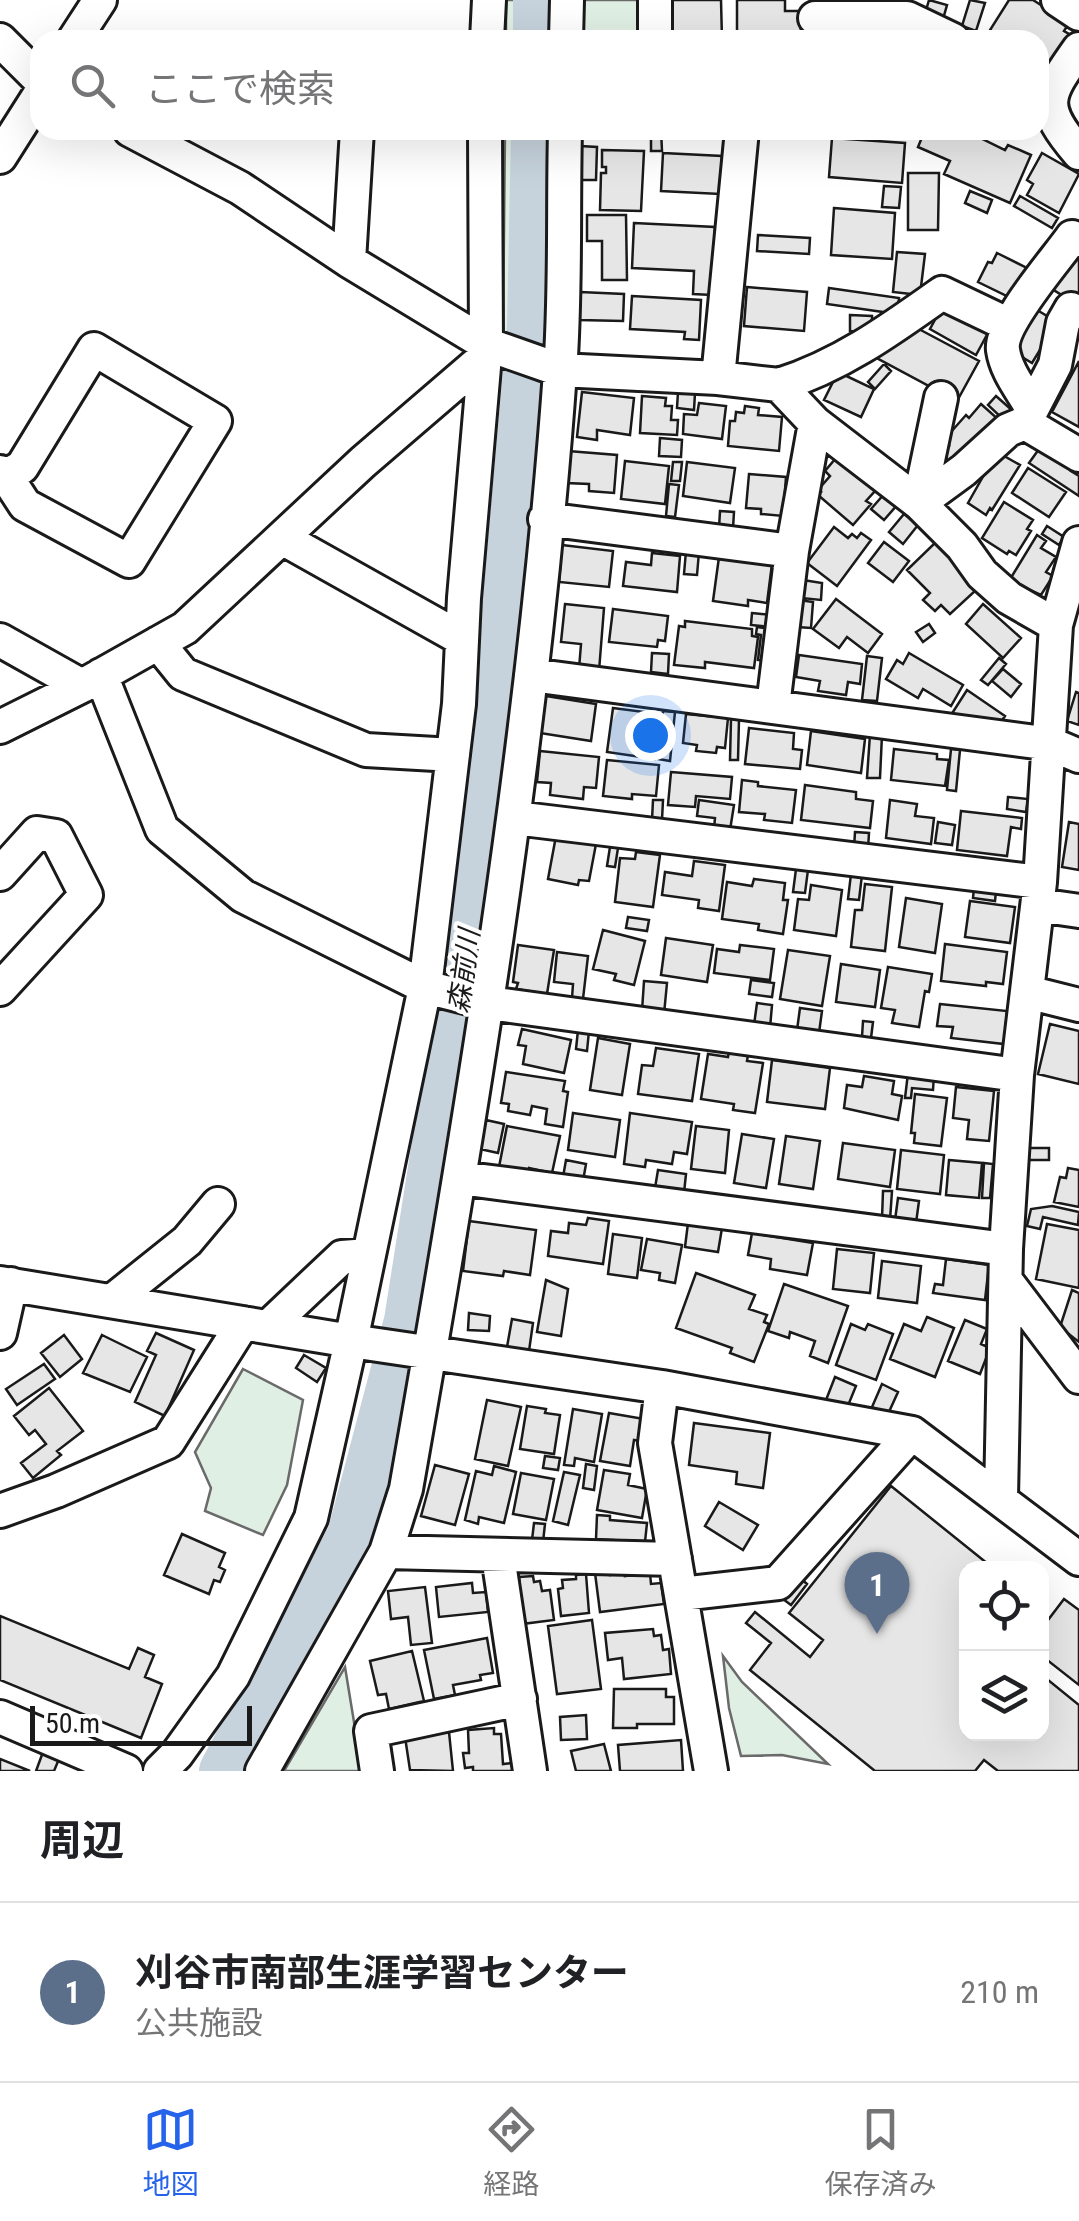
<!DOCTYPE html>
<html lang="ja">
<head>
<meta charset="utf-8">
<style>
	:root { --surface:#fff; --page:#f2f2f2; --text:#202124; --muted:#757577; --line:#e0e0e0; --accent:#2563eb }
	body { margin:0; font-family:"Roboto Condensed","Noto Sans JP",sans-serif; background:var(--page); color:var(--text) }
	.controls { position:absolute; right:30px; bottom:30px; display:grid; overflow:hidden; border-radius:20px; box-shadow:0 10px 40px #0002 }
	.controls button { width:90px; height:90px; display:grid; place-items:center; padding:0; border:0; border-bottom:2px solid var(--line); background:var(--surface); color:var(--text); font:50px sans-serif }
	.scale { position:absolute; left:30px; bottom:25px; width:222px; box-sizing:border-box; padding-left:10px; border:5px solid #1a1a1a; border-top:0; font-size:28px; line-height:35px; white-space:nowrap; color:#1a1a1a; -webkit-text-stroke:8px #fff; paint-order:stroke }
	.you { position:absolute; left:650px; top:735px; width:35px; height:35px; margin:-25px; border:8px solid #fff; border-radius:50%; background:#1a73e8; box-shadow:0 0 0 15px #1a73e833 }
	.badge { display:grid; place-items:center; width:65px; height:65px; border-radius:50%; background:var(--accent); color:#fff; font-size:32px; font-weight:700 }
	.pin { position:absolute; translate:-50% -82px; filter:drop-shadow(0 2px 5px #0008) }
	.pin::after { content:''; position:absolute; top:52px; width:35px; height:30px; background:inherit; clip-path:polygon(0 0,100% 0,50% 100%) }
	.list { margin:0; padding:0; list-style:none }
	h2 { display:flex; justify-content:space-between; align-items:center; height:130px; margin:0; padding:0 40px; font-size:42px }
	h2 small { font-size:32px; font-weight:400; color:var(--muted) }
	.list li { display:grid; grid-template-columns:65px 1fr auto; gap:30px; align-items:center; box-sizing:border-box; height:180px; padding:0 40px; border-top:2px solid var(--line) }
	.list b { display:block; font-size:38px; white-space:nowrap }
	.list p { margin:0; font-size:32px; white-space:nowrap; color:var(--muted) }
	.list em { font-size:32px; font-style:normal; color:var(--muted) }
	.icon { flex:none; width:55px; height:55px; fill:none; stroke:currentColor; stroke-width:2; stroke-linecap:round; stroke-linejoin:round }
	.map { position:relative; flex:none; width:1079px; height:1771px; overflow:hidden }
	.search { position:absolute; background:var(--surface); box-shadow:0 10px 40px #0002; left:30px; right:30px; top:30px; height:110px; display:flex; align-items:center; gap:25px; box-sizing:border-box; padding:0 35px; border-radius:30px; color:var(--muted); font-size:38px }
	.sheet { height:310px; background:var(--surface) }
	nav { display:flex; justify-content:space-around; align-items:center; box-sizing:border-box; height:140px; border-top:2px solid var(--line); background:var(--surface); font-size:28px; color:var(--muted) }
	nav a { display:grid; justify-items:center; gap:5px }
	nav .on { color:var(--accent) }
	.map>svg:first-child { display:block }
</style>
</head>
<body>
<div class="map">
<svg width="1079" height="1771" viewBox="0 0 1079 1771">
	<rect width="100%" height="100%" fill="#fff"/>
	<path fill="#e0efe3" stroke="#6a6a6a" stroke-width="2.5" d="M506,0H529L528,40H506Z
		M581,0H647V40H580Z
		M505,130H527L525,339L503,336Z
		M243,1369L303,1400L287,1485L263,1535L205,1511L211,1488L195,1452Z
		M723,1656L742,1682L828,1764L782,1755L741,1756L729,1708Z
		M345,1667L362,1771H284Z"/>
	<g fill="none" stroke-linecap="round" stroke-linejoin="round">
		<path stroke="#c6d2dc" stroke-width="52" d="M539,40V0
			M225,1771L255,1715L262,1691L322,1594L353,1536L410,1321L466,965L505,637L533,328L537,130"/>
	</g>
	<path fill="#e6e6e6" stroke="#1a1a1a" stroke-width="2.5" d="M666,0H721L722,40L666,39Z
		M737,0H785V11H800L801,32H783V36H737Z
		M929,0L947,5L941,26L923,21Z
		M970,0L985,3L976,31L962,26Z
		M1009,0H1033L1069,23L1064,31L1069,34L1050,63L1039,55V40H1006L990,30Z
		M832,29L892,32V40H832Z
		M595,130H635V137H595Z
		M651,130H661L662,151H651Z
		M925,130H938L950,135L953,130H964L1005,150L1008,145L1031,155L1010,203L944,174L950,161L918,147Z
		M832,138L905,143L902,183L829,177Z
		M580,146L597,147L596,180H579Z
		M602,150L644,151L641,211L600,210L601,173H606V167H602Z
		M663,153L722,156L720,194L661,191Z
		M1042,153L1079,174L1059,213L1027,195L1033,184L1027,180Z
		M908,173H939L938,230H908Z
		M884,186L901,187L899,208L882,207Z
		M970,191L992,200L987,213L965,203Z
		M1020,196L1058,218L1052,228L1014,206Z
		M834,208L895,213L892,259L831,255Z
		M587,215H626L627,280H602V241H587Z
		M634,223L715,227L712,295L693,294L694,271L632,268Z
		M758,235L810,238L809,254L757,251Z
		M897,252L925,254L920,295L893,292Z
		M997,253L1029,269L1013,299L978,282L988,262L992,263Z
		M1070,254L1079,260V306L1049,287Z
		M747,287L807,292L804,331L744,326Z
		M829,288L899,298L897,314L827,304Z
		M580,292L624,294L623,321L579,320Z
		M632,296L701,300L699,340L684,339L685,332L630,329Z
		M943,305L989,331L976,355L930,329Z
		M1037,310L1057,322L1032,363L1012,351Z
		M850,315L872,316V332L850,331Z
		M915,327L979,361L957,401L873,356Z
		M1079,361V427L1052,412Z
		M884,364L891,371L875,389L868,382Z
		M838,372L874,389L861,417L824,400Z
		M582,392L634,398L630,435L597,430V440L577,437Z
		M678,392L695,393L694,410L677,408Z
		M642,396L666,398L665,406H672L671,420H678L677,435L640,433Z
		M996,396L1014,412L1006,422L988,405Z
		M699,403L726,406L722,439L683,434L684,414L697,415Z
		M981,404L999,420L951,476L935,462L949,446L943,441L966,415L969,418Z
		M745,406L759,408L758,415L782,417L779,451L728,446L730,421H735L736,412L744,413Z
		M660,438L682,440L681,457L659,456Z
		M1039,449L1075,465L1071,471L1079,476V496L1029,463Z
		M568,451L617,455L614,493L589,491V484L566,483Z
		M997,452L1020,465L992,510L990,508L986,515L968,503Z
		M836,458L875,491L866,501L871,504L853,525L818,495L821,492L818,490L830,476L825,471Z
		M625,461L669,466L665,504L621,499Z
		M673,462H682L680,481H671Z
		M687,462L735,468L730,503L683,496Z
		M1028,468L1066,492L1049,517L1012,493Z
		M749,474L786,477L783,516L761,514V509L746,508Z
		M669,484L679,485L675,517L666,516Z
		M885,493L898,504L884,520L871,509Z
		M1004,502L1033,520L1027,529L1031,531L1016,555L1009,551L1007,554L982,538Z
		M720,511L734,512L733,528H719Z
		M904,514L918,525L903,544L889,532Z
		M1047,526L1064,537L1059,545L1042,534Z
		M834,527L848,538L852,534L857,538L861,533L871,540L837,586L807,563Z
		M1037,535L1046,541L1041,548L1056,557L1046,572L1053,576L1041,595L1009,581Z
		M938,540L976,579L969,585L975,591L950,614L941,605L935,611L923,600L930,593L907,570Z
		M884,542L909,561L893,582L868,563Z
		M562,545L613,551L609,587L559,582Z
		M686,551L699,552L697,575L684,574Z
		M652,553L680,556L677,592L623,586L626,562L651,565Z
		M719,557L772,564L767,603L748,600V606L713,601Z
		M803,580L822,583L821,600L801,598Z
		M836,599L882,634L868,653L847,637L839,648L813,629Z
		M799,600L813,602L811,628L797,627Z
		M565,604L604,608L599,671L579,669L581,644L561,642Z
		M983,604L1021,638L1003,658L966,624Z
		M613,609L668,616L665,641L658,640L657,647L609,642Z
		M752,613L772,615L770,627L751,625Z
		M685,621L752,629V636L758,637L754,668L705,662V668L674,665L679,626L685,627Z
		M929,624L935,633L923,642L916,632Z
		M757,627L771,629L767,661L758,660L761,635L756,634Z
		M652,653L669,654L668,674L651,672Z
		M909,653L963,685L951,706L923,689L918,698L886,679L897,660L903,664Z
		M799,655L862,664L860,684L848,682L846,695L818,691L820,681L796,677Z
		M867,656L882,658L877,701L862,700Z
		M999,658L1006,664L988,685L981,680Z
		M1003,669L1021,684L1011,697L992,681Z
		M967,690L1005,716L1001,722L951,715Z
		M1076,692L1079,693V725L1067,721Z
		M546,696L596,704L591,741L540,733Z
		M613,708L660,714L655,759L607,752Z
		M663,711L675,712L670,761L658,759Z
		M686,714L728,718L725,748L717,747L716,753L696,751L697,745L683,743Z
		M731,719H739L738,760H730Z
		M749,728L794,733L793,749L802,750L800,769L745,764Z
		M811,731L865,739L861,773L807,765Z
		M870,734L882,735L880,778H867Z
		M894,749L937,754V759L949,760L945,786L891,780Z
		M951,749L960,750L956,791L947,790Z
		M540,751L599,757L596,788L584,787L583,799L550,795L551,783L537,782Z
		M607,760L659,765L656,796L632,794V799L603,796Z
		M671,772L732,777L730,799L696,796L695,807L668,805Z
		M742,780L758,782V786L796,790L792,823L764,820L765,814L739,812Z
		M805,785L856,792V799L873,801L870,828L801,820Z
		M1008,797L1028,799L1026,812L1007,809Z
		M653,800H663L662,820H652Z
		M699,800L734,805L730,830L714,828L715,818L697,816Z
		M890,800L917,804L915,816L934,818L931,844L886,838Z
		M961,811L1022,818L1021,829L1011,827L1007,856L957,850Z
		M938,822L955,825L952,845L935,843Z
		M1069,822L1079,824V870L1062,867Z
		M855,832L869,833L868,849L854,848Z
		M556,836L596,844L589,881L579,880L578,885L548,879Z
		M610,847L618,848L615,867L607,866Z
		M636,852L660,855L653,907L615,902L620,858L635,859Z
		M694,861L725,865L719,911L698,908L699,900L662,895L665,872L692,876Z
		M796,869L808,870L805,893L793,892Z
		M851,874L862,875L859,900L848,899Z
		M754,879L785,883L783,900H788L783,934L758,930L759,924L722,919L727,882L752,886Z
		M865,884L892,887L885,951L851,947L855,910H862Z
		M811,885L842,890L836,936L794,930L798,899L809,900Z
		M974,888L996,891L995,901L973,898Z
		M906,898L942,904L935,953L899,947Z
		M970,901L1015,907L1010,943L965,937Z
		M628,917L649,920L647,931L626,928Z
		M603,930L645,941L634,985L614,980L616,974L593,969Z
		M666,938L713,945L707,982L661,975Z
		M945,944L1007,952L1003,984L986,982V986L941,981Z
		M518,945L554,950L547,994L516,989L518,983L513,982Z
		M740,945L774,949L770,980L714,973L717,949L739,952Z
		M788,950L830,956L822,1006L780,999Z
		M557,952L588,956L583,999L572,998L573,984L554,982Z
		M841,964L880,970L875,1007L836,1002Z
		M888,967L932,974L929,992L925,991L919,1027L892,1023L895,1010L881,1008Z
		M751,980L774,983L772,997L749,994Z
		M644,981L667,983L664,1014L642,1011Z
		M757,1003L772,1005L770,1028L754,1025Z
		M940,1004L1007,1011L1004,1044L951,1038L953,1027L937,1026Z
		M800,1008L822,1011L819,1033L797,1030Z
		M863,1021L873,1022L871,1038L862,1037Z
		M1050,1024L1079,1031V1084L1038,1074Z
		M522,1029L571,1040L564,1073L523,1064L526,1046L518,1045Z
		M578,1030L589,1031L587,1051L576,1049Z
		M598,1038L630,1044L622,1095L590,1090Z
		M656,1048L699,1054L692,1101L638,1094L642,1065L653,1066Z
		M729,1052L748,1055L747,1061L763,1063L755,1113L733,1110L734,1104L701,1099L708,1054L728,1057Z
		M772,1060L830,1068L825,1109L767,1102Z
		M506,1072L565,1081L563,1091L568,1092L563,1127L545,1124L547,1109L532,1106L530,1115L508,1111L509,1104L501,1103Z
		M908,1073L934,1075L933,1090L912,1088L911,1098H905Z
		M864,1076L894,1081L892,1094L902,1096L898,1120L844,1108L847,1085L862,1087Z
		M956,1087L994,1091L989,1141L967,1139L969,1120L953,1118Z
		M915,1094L947,1098L941,1146L914,1143L915,1133H911Z
		M573,1113L620,1120L615,1157L568,1150Z
		M630,1113L692,1122L687,1154L674,1152L672,1164L646,1160L645,1167L624,1164Z
		M486,1120L504,1124L498,1153L480,1149Z
		M507,1126L560,1136L552,1173L529,1168L528,1173L499,1167Z
		M696,1126L729,1130L725,1173L691,1169Z
		M742,1134L774,1139L766,1188L734,1183Z
		M786,1136L820,1141L813,1189L779,1184Z
		M843,1143L895,1150L890,1187L838,1179Z
		M1028,1148H1049V1160H1029Z
		M901,1150L944,1155L940,1194L897,1189Z
		M566,1160L586,1164L583,1181L563,1177Z
		M949,1160L982,1163L979,1198L946,1195Z
		M984,1163L993,1164L990,1198H982Z
		M1068,1168L1079,1170V1207L1054,1202L1060,1177L1066,1178Z
		M658,1170L686,1174L684,1193L655,1188Z
		M883,1191H892L890,1220L882,1219Z
		M898,1198L919,1201L916,1223L895,1220Z
		M1052,1206L1079,1212L1078,1225L1043,1217L1040,1229L1027,1226L1031,1209Z
		M588,1218L609,1221L603,1264L548,1256L551,1231L568,1233L569,1223L586,1225Z
		M469,1221L536,1230L530,1275L504,1271L503,1276L463,1271Z
		M688,1223L722,1228L718,1252L685,1247Z
		M1047,1224L1079,1230V1288L1036,1279Z
		M752,1233L813,1243L807,1275L770,1269L771,1259L748,1255Z
		M613,1234L642,1238L637,1278L608,1274Z
		M647,1239L682,1245L675,1283L659,1280L660,1273L641,1270Z
		M837,1249L874,1253L870,1293L833,1289Z
		M946,1259L989,1265L985,1300L933,1293L935,1284L943,1285Z
		M882,1261L921,1266L917,1303L878,1298Z
		M696,1273L755,1295L749,1309L767,1315L764,1322L769,1324L754,1362L730,1353L732,1348L676,1328Z
		M546,1280L568,1289L561,1336L537,1332Z
		M784,1284L848,1306L828,1363L810,1356L815,1341L790,1332L789,1338L768,1331Z
		M1072,1290L1079,1293V1342L1060,1327Z
		M469,1313L490,1316L489,1331L468,1330Z
		M927,1317L954,1328L935,1377L890,1359L904,1324L921,1331Z
		M512,1319L533,1323L529,1351L507,1347Z
		M965,1320L987,1329L981,1344L990,1348L980,1374L948,1361Z
		M851,1324L865,1330L868,1324L893,1334L876,1380L836,1365Z
		M156,1333L194,1350L165,1416L135,1402L156,1355L147,1351Z
		M64,1335L82,1359L60,1377L41,1353Z
		M102,1335L147,1357L130,1392L83,1373Z
		M304,1355L326,1368L317,1382L296,1368Z
		M44,1364L55,1379L17,1405L6,1389Z
		M835,1377L856,1386L847,1408L826,1400Z
		M882,1384L898,1392L888,1414L872,1407Z
		M49,1388L83,1431L57,1451L61,1455L33,1478L21,1463L46,1444L35,1430L29,1435L14,1416Z
		M487,1400L521,1407L508,1466L475,1459Z
		M527,1406L546,1409L545,1413L560,1415L554,1454L520,1449Z
		M573,1409L602,1414L594,1462L575,1458L574,1466L564,1465Z
		M609,1413L644,1419L640,1441L634,1440L630,1466L600,1461Z
		M694,1423L770,1433L763,1488L736,1484L737,1472L689,1465Z
		M545,1456L560,1458L558,1470L543,1468Z
		M586,1464L597,1466L594,1490L583,1488Z
		M435,1465L469,1474L455,1525L421,1516Z
		M494,1466L516,1472L504,1523L479,1517L478,1524L465,1520L476,1471L492,1475Z
		M604,1470L630,1474L628,1485L647,1489L642,1518L597,1510Z
		M564,1472L580,1475L568,1525L553,1521Z
		M521,1473L554,1479L546,1520L513,1514Z
		M891,1486L993,1568H966V1734H1042V1675L1079,1705V1771H998L984,1760L975,1771H875L750,1670L771,1643L746,1623L755,1612L810,1657L823,1640L789,1613Z
		M719,1502L758,1525L743,1550L705,1526Z
		M597,1515L610,1516V1520L647,1523L645,1542L596,1539Z
		M534,1523L545,1524L543,1542L532,1540Z
		M182,1534L225,1553L219,1567L225,1570L220,1582L214,1580L209,1594L164,1575Z
		M610,1571V1575L625,1573V1576L650,1573L651,1584L661,1583L664,1604L600,1612L595,1573Z
		M586,1574L589,1613L561,1616L558,1589L563,1588L562,1580L576,1579V1575Z
		M533,1576L534,1582L540,1581L542,1591L550,1590L554,1620L522,1624L519,1577Z
		M800,1578L807,1584L791,1605L783,1599Z
		M472,1583L473,1593L486,1592L488,1612L439,1617L436,1587Z
		M425,1587L432,1643L411,1645L408,1617L391,1619L388,1591Z
		M1064,1599L1079,1610V1685L1042,1656V1628Z
		M0,1616L129,1669L138,1648L154,1655L145,1677L162,1684L141,1738L0,1680Z
		M592,1620L601,1689L557,1694L548,1626Z
		M653,1629L654,1636L661,1635L663,1650L669,1649L671,1674L624,1679L622,1658L608,1660L605,1633Z
		M487,1638L493,1673L480,1675L481,1680L453,1685L455,1695L434,1699L424,1650Z
		M412,1651L424,1701L389,1709L386,1694L378,1695L370,1661Z
		M614,1689H666V1697H674V1724H637V1728H613Z
		M586,1715L587,1739L561,1740L560,1717Z
		M494,1728V1734H501L503,1764L512,1763L513,1771H473V1767L465,1768L463,1753H469L468,1730Z
		M449,1732L453,1771L410,1770L405,1737Z
		M681,1740L683,1771H620L618,1745Z
		M604,1744L611,1771H576L571,1751Z
		M43,1752L59,1759L54,1771H36Z
		M0,1759L30,1771H0Z"/>
	<g fill="none" stroke-linecap="round" stroke-linejoin="round">
		<g stroke="#1a1a1a" stroke-width="38">
			<path id="minor" d="M1058,0L1079,14
				M815,18H907L953,40
				M0,40L40,80
				M74,40L100,0
				M487,40L489,0
				M566,40L567,0
				M655,40V0
				M1079,49C1046,96 1038,105 1079,153
				M130,130L240,188L349,261L486,344L560,370L718,378L779,385L815,423L919,503L962,546L982,574L1009,598L1056,625
				M0,157L40,94
				M349,261L357,130
				M718,378L742,130
				M779,385C840,366 890,330 942,293L1009,325
				M941,398L919,503L964,470L1008,430L1025,423L1079,455
				M1031,407C1021,389 1006,371 1003,350C999,324 1056,260 1072,237L1079,240
				M1025,423L1055,365L1063,323L1071,309
				M0,472L6,476L25,505L129,561L215,421L94,349L22,467L6,476
				M545,519L792,551
				M282,538L462,639
				M0,640L82,686
				M158,643L183,674L366,750L453,755
				M101,675L162,829L243,896L425,987L489,1003L1017,1075
				M531,675L1051,744L1079,756
				M773,706L792,551L815,423
				M0,727L82,686L185,628L363,462L484,358
				M515,818L1040,882
				M0,874L37,833L56,836L86,895L0,989
				M1038,905L1079,911
				M1027,992L1079,1005
				M460,1178L1006,1249
				M1007,1282L1079,1377
				M0,1283L351,1341L425,987L459,704L464,598L486,344L485,130
				M112,1301L187,1241L218,1204
				M268,1327L342,1257L369,1255
				M0,1333L11,1284
				M662,1387L912,1433L1079,1559
				M1001,1498L1006,1249L1017,1075L1040,882L1056,625L1079,543
				M0,1511L56,1491L168,1442L243,1323
				M386,1552L675,1559
				M498,1556L530,1771
				M681,1594L778,1583L912,1433
				M0,1717L126,1771
				M160,1771L177,1754L233,1676L311,1518L351,1341L662,1387L655,1443L711,1771
				M262,1771L386,1552L406,1489C471,1119 533,748 560,372C566,292 563,210 565,130
				M377,1771L371,1731L520,1699"/>
		</g>
		<use href="#minor" stroke="#fff" stroke-width="32"/>
	</g>
	<g text-anchor="middle" dominant-baseline="central" stroke-width="8" stroke-linejoin="round" paint-order="stroke">
		<g font-size="28" font-style="italic" fill="#1a1a1a" stroke="#fff">
			<text transform="translate(464 971) rotate(-82)">森前川</text>
		</g>
	</g>
</svg>
<div class="controls">
<button><svg class="icon" aria-label="locate" viewBox="0 0 24 24"><circle cx="12" cy="12" r="6"/><path d="M12 2v4M12 18v4M2 12h4M18 12h4"/></svg></button>
<button><svg class="icon" aria-label="layers" viewBox="0 0 24 24"><path d="M12 4l9 5-9 5-9-5zM3 14l9 5 9-5"/></svg></button>
</div>
<div class="scale">50 m</div>
<div class="you"></div>
<div class="pin badge" style="left:877px;top:1634px;background:#5c6f8a">1</div>
<div class="search"><svg class="icon" aria-label="search" viewBox="0 0 24 24"><circle cx="10" cy="10" r="6"/><path d="M15 15l6 6"/></svg>ここで検索</div>
</div>
<section class="sheet">
<h2>周辺<small></small></h2>
<ul class="list">
<li><span class="badge" style="background:#5c6f8a">1</span><div><b>刈谷市南部生涯学習センター</b><p>公共施設</p></div><em>210 m</em></li>
</ul>
</section>
<nav>
<a class="on"><svg class="icon" aria-label="map" viewBox="0 0 24 24"><path d="M3 6l6-2 6 2 6-2v14l-6 2-6-2-6 2zM9 4v14M15 6v14"/></svg>地図</a>
<a><svg class="icon" aria-label="directions" viewBox="0 0 24 24"><path d="M12 3l9 9-9 9-9-9zM9 14v-3h6M13 9l2 2-2 2"/></svg>経路</a>
<a><svg class="icon" aria-label="saved" viewBox="0 0 24 24"><path d="M7 4h10v16l-5-4-5 4z"/></svg>保存済み</a>
</nav>
</body>
</html>
